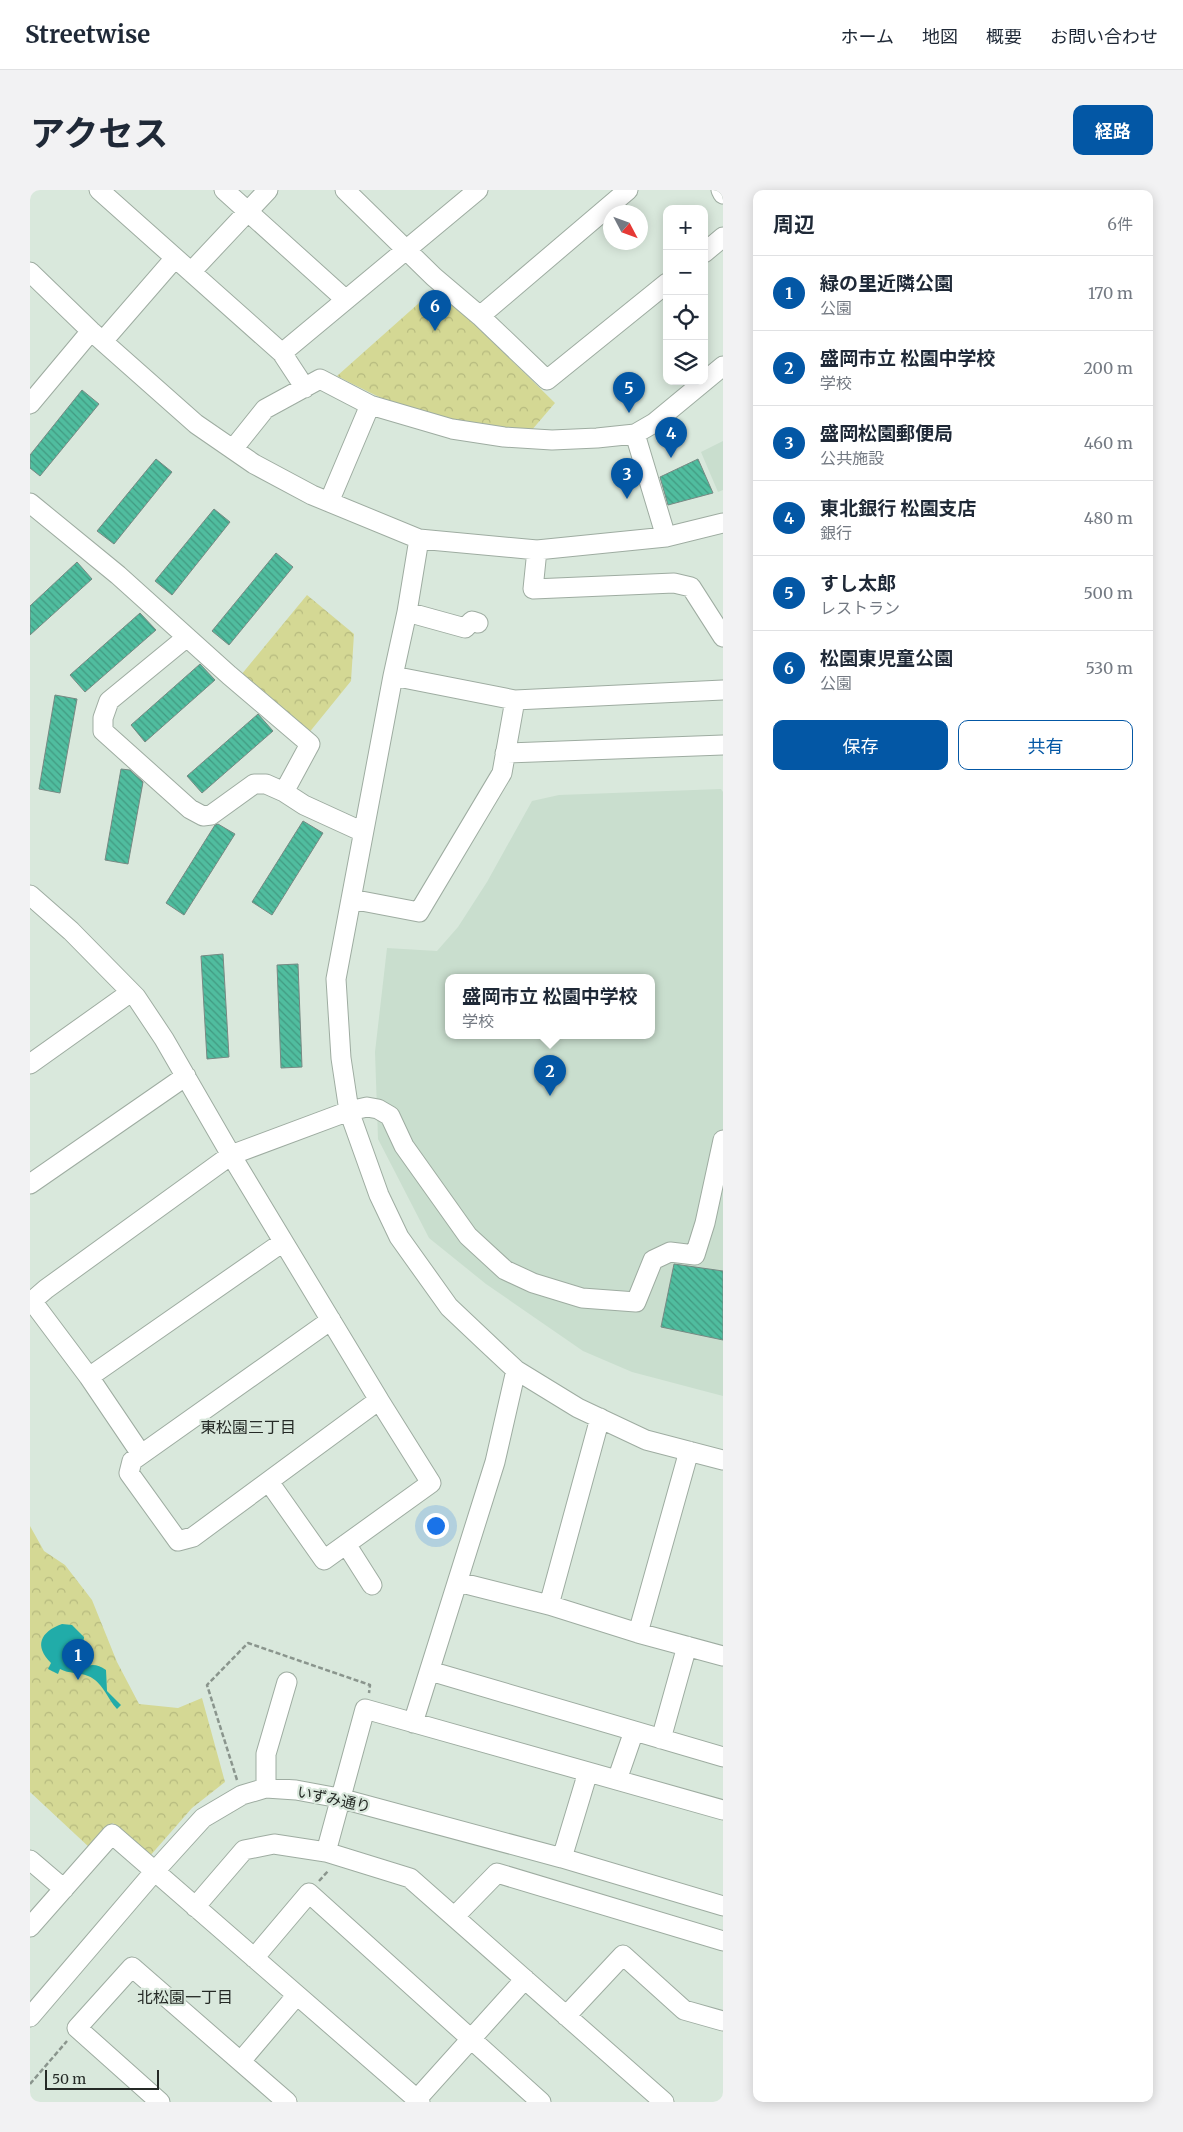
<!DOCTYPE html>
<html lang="ja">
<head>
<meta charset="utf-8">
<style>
	:root { --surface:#fff; --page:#f2f2f3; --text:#1f2937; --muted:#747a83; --line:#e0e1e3; --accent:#0357a5 }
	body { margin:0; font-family:Merriweather,"Noto Sans JP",serif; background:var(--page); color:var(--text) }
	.controls { position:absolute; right:15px; top:15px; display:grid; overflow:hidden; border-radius:10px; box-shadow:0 2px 12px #0003 }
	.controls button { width:45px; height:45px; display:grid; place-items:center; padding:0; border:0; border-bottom:1px solid var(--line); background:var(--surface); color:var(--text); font:25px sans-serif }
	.compass { position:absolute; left:573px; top:15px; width:45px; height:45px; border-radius:50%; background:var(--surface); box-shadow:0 2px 12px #0003; rotate:131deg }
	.scale { position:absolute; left:15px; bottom:12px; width:114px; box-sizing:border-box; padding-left:5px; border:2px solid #252a26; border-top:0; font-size:14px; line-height:18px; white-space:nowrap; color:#252a26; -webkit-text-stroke:4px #d9e8dc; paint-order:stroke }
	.you { position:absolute; left:405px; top:1335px; width:18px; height:18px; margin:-12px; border:4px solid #fff; border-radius:50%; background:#1a73e8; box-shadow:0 0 0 8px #1a73e833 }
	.badge { display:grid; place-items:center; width:32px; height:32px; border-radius:50%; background:var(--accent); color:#fff; font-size:16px; font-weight:700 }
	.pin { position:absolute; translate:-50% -41px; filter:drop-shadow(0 1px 2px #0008) }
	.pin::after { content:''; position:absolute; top:26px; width:18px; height:15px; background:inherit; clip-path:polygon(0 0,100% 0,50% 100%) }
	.popup { position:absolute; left:415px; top:784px; width:210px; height:65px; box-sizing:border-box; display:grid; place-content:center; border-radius:10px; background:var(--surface); filter:drop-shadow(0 1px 4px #0005); font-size:16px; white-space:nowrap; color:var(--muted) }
	.popup b { font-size:19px; color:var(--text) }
	.popup::after { content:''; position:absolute; left:50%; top:100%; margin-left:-10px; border:10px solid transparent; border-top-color:var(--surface) }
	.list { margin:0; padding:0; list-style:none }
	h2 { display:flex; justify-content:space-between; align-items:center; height:65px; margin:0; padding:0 20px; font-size:21px }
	h2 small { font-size:16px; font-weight:400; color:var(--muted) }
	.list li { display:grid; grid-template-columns:32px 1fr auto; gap:15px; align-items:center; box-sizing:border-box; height:75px; padding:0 20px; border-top:1px solid var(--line) }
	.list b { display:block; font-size:19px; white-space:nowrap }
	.list p { margin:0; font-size:16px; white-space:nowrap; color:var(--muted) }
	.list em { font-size:16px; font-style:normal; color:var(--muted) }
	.actions { display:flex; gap:10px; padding:15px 20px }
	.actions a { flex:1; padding:11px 0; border:1px solid var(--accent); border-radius:10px; text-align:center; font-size:18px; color:var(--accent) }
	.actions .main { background:var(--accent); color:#fff }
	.icon { flex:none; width:28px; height:28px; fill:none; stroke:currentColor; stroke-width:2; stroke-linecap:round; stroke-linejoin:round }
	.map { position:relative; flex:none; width:693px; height:1912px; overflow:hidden; border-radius:10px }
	header { display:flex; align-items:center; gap:30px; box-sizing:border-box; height:70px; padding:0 25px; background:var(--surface); border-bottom:1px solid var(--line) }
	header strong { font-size:24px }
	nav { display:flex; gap:28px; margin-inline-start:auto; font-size:18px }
	.intro { display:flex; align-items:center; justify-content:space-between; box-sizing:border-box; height:120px; padding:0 30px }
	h1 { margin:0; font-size:35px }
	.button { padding:12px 22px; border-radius:10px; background:var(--accent); color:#fff; font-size:18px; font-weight:700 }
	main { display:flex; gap:30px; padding:0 30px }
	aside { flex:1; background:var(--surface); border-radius:10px; box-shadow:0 2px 12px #0003 }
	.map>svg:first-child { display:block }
</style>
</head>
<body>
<header>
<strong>Streetwise</strong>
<nav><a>ホーム</a><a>地図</a><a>概要</a><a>お問い合わせ</a></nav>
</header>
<div class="intro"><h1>アクセス</h1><a class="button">経路</a></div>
<main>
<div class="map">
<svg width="693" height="1912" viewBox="0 0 693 1912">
	<defs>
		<pattern id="park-crowns" width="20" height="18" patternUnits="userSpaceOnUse" patternTransform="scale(1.25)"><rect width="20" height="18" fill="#d4d894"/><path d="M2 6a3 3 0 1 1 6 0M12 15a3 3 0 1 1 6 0" fill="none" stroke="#b6ba7f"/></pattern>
		<pattern id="building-back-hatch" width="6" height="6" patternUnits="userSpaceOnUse" patternTransform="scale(1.25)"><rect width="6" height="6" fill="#50bd9f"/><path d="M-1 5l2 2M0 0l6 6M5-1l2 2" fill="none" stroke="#429a81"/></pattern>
	</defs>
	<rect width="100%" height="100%" fill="#d9e8dc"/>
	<path fill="#c9dece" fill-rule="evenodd" d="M693,251V300L688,302L671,262Z
		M691,599L693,602V1206L602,1182L553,1161L456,1094L399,1048L348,949L345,862L357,758L407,761L428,737L457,692L502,611L529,605ZM419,787H621V845H419Z"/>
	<path fill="url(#park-crowns)" d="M407,97L525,213L501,241C481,240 460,240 440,237C395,231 346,206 307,186Z
		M277,405L324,444L321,491L278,544L211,485Z
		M0,1336L14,1361L35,1375L62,1410L87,1472L109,1514L148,1518L172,1508L195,1592L162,1618L119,1667L83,1633L60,1658L0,1602Z"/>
	<path fill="#21aca9" d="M32,1434L42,1435L54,1447L53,1457L41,1466L43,1477L50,1479C60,1474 66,1473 76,1480L77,1501L91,1515L87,1519C77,1508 72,1491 58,1486C49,1482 39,1484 30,1479L28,1484L18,1479L21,1473C4,1456 10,1442 32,1434Z"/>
	<path fill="url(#building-back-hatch)" stroke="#778983" d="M52,200L69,214L10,286L0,278V265Z
		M126,269L142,282L84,354L67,341Z
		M668,269L683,303L638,315L630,287Z
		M184,319L200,332L142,405L125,391Z
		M246,363L263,377L199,455L182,441Z
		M47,372L62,389L0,445V416Z
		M110,423L126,440L55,502L40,485Z
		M170,474L185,490L115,552L101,535Z
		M25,505L47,509L30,603L9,599Z
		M228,524L243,541L172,603L157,586Z
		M91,579L100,580L113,592L98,674L75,670Z
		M273,631L293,643L242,725L222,712Z
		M188,634L205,644L154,725L136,713L185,635Z
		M193,764L199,867L177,869L171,766Z
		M268,774L272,877L251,878L247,775Z
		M644,1074L693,1081V1150L631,1137Z"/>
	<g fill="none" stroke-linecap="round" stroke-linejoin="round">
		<g stroke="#9eaca1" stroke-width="21">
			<path id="minor" d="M69,0L252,163L448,0
				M194,0L316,110
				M315,0L404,87L450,126
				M598,0L450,126L517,190L637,93
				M691,0L693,4
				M674,63L693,47
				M0,82L61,141L166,234L224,274L282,305L389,349L507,360L636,347L693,333
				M161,82L238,0
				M73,151L145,68
				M252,163L275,198
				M0,214L61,141
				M605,244L636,347
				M203,259L235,219L290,189L340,215
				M299,312L340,215L422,239L474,247L522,250L567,248L605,244L624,233L693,176
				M0,313L88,385L199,485L280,554L254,602L274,615L333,642
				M389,349L377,422L363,486L306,789L311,868L319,921L349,1005L369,1047L419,1117L455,1151L486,1180L548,1218L616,1250L693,1270
				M507,360L503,399L644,393L661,397L693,447
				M377,422L435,438L442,431L448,433
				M157,447L79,511L73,528V541L160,619L173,626L181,625L224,594H236L254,602
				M363,486L485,510L693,500
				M475,563L693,555
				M0,705L41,741L106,807L134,849L201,965L349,1210
				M321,709L389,722L472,583L485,510
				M0,874L101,802
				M0,994L156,886
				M253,1052L59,1187L2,1111L16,1099L201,965L319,921L337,917L348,919L360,926L374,956L438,1046L475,1080L503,1093L552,1108L606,1112L623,1070L640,1062L665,1065L675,1033L693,950
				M59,1187L111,1264
				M239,1292L294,1370L401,1293L349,1210L163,1347L148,1351L99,1283L102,1271L301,1130
				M316,1354L342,1395
				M428,1392L519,1415L608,1443L693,1466
				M519,1415L570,1228
				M608,1443L659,1261
				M400,1481L693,1567
				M383,1533L465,1272L486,1180
				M631,1549L657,1456
				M587,1590L604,1541
				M236,1598V1564L257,1492
				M296,1662L335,1519L693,1620
				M532,1668L558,1582
				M0,1670L34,1699
				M165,1717L214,1660L244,1654L296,1662L380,1688L634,1912
				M425,1726L467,1683L693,1751
				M0,1737L82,1644L390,1912
				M224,1768L279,1703L511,1912
				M536,1826L593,1765L654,1820L693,1831
				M0,1827L124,1682L173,1628L212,1605L236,1598L266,1600L309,1608L532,1668L693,1716
				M211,1871L267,1805
				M387,1909L495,1789
				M130,1912L47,1838L102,1777L257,1912"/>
		</g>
		<path stroke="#8a958d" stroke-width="2.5" stroke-dasharray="5 2.5" stroke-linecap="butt" d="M207,1590L177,1495L218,1453L340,1495L339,1503
			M289,1691L299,1680
			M0,1894L37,1851"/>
		<use href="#minor" stroke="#fff" stroke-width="19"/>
	</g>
	<g text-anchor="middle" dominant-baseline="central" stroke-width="4.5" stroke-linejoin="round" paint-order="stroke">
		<g font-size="15" fill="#252a26" stroke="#d9e8dc">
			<text transform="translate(304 1609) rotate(12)">いずみ通り</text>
		</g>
		<g font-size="16" fill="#252a26" stroke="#d9e8dc">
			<text x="218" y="1237">東松園三丁目</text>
			<text x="155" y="1807">北松園一丁目</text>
		</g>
	</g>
</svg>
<div class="controls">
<button>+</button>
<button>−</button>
<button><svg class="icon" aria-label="locate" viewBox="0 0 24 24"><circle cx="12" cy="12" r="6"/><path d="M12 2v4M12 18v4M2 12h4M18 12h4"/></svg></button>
<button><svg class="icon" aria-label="layers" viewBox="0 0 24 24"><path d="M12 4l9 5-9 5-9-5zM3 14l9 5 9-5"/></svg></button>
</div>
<svg class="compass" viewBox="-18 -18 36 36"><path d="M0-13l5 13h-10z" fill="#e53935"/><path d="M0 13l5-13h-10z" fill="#747a83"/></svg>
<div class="scale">50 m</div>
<div class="you"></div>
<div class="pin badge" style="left:48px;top:1490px">1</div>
<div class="pin badge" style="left:520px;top:906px">2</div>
<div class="popup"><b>盛岡市立 松園中学校</b>学校</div>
<div class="pin badge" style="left:597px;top:309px">3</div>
<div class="pin badge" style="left:641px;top:268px">4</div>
<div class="pin badge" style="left:599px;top:223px">5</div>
<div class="pin badge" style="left:405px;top:141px">6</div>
</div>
<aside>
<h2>周辺<small>6件</small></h2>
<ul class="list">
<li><span class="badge">1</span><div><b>緑の里近隣公園</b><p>公園</p></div><em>170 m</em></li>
<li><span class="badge">2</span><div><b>盛岡市立 松園中学校</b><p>学校</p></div><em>200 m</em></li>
<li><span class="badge">3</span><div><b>盛岡松園郵便局</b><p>公共施設</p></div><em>460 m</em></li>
<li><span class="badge">4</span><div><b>東北銀行 松園支店</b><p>銀行</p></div><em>480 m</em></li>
<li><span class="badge">5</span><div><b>すし太郎</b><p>レストラン</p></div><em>500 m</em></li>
<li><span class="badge">6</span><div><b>松園東児童公園</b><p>公園</p></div><em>530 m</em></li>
</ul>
<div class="actions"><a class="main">保存</a><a>共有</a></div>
</aside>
</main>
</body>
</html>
